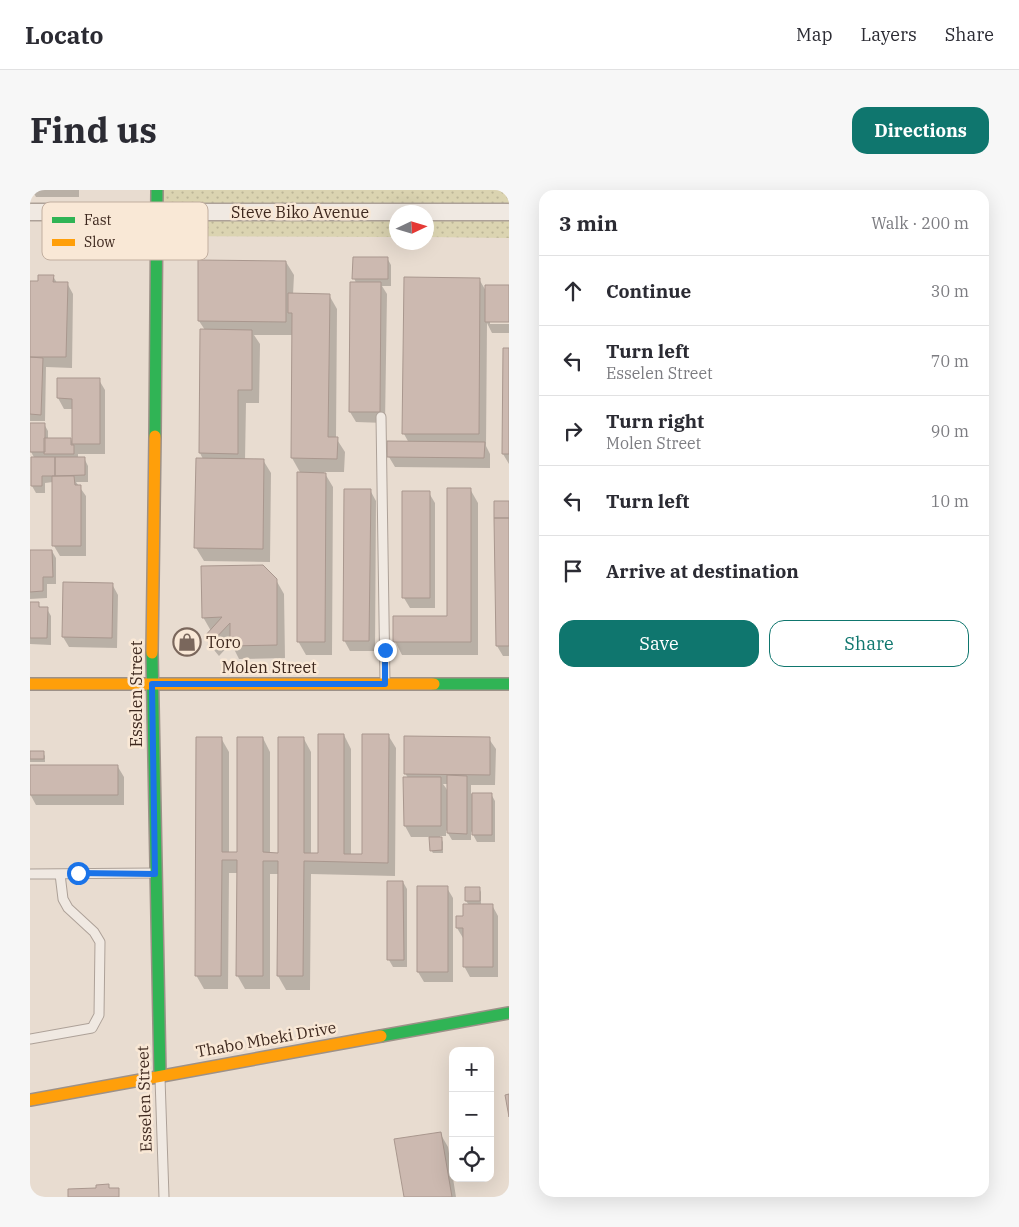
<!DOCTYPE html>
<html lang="en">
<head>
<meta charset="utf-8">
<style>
	:root { --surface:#fff; --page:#f7f7f7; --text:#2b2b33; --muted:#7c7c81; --line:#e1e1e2; --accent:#0f766e }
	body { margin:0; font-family:"IBM Plex Serif",serif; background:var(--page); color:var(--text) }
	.controls { position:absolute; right:15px; bottom:15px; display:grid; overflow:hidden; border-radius:10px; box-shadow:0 5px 20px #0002 }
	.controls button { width:45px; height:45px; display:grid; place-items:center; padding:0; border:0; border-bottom:1px solid var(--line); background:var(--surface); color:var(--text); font:25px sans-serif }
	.compass { position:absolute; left:359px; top:15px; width:45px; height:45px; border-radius:50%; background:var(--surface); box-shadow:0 5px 20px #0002; rotate:86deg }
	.stop { position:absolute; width:15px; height:15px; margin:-11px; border:4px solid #1a73e8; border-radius:50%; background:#fff }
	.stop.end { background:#1a73e8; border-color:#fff; box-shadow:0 1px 5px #0008 }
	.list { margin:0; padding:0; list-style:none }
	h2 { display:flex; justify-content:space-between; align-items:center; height:65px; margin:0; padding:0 20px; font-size:21px }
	h2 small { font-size:16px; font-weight:400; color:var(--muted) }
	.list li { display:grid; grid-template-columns:32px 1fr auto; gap:15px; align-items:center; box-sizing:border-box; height:70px; padding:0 20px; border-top:1px solid var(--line) }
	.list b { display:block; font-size:19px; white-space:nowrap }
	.list p { margin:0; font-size:16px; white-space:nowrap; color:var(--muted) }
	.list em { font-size:16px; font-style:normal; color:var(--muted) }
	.actions { display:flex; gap:10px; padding:15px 20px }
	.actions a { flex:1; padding:11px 0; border:1px solid var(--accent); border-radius:15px; text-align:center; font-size:18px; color:var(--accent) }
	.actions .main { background:var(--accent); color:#fff }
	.icon { flex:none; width:28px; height:28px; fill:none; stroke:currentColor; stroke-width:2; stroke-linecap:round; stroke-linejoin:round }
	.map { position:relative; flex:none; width:479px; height:1007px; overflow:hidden; border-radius:15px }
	header { display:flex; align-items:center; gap:30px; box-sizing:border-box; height:70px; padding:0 25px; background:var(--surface); border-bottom:1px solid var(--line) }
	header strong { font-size:24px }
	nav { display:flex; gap:28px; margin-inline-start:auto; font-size:18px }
	.intro { display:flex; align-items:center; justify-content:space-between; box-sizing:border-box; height:120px; padding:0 30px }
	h1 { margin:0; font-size:35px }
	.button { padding:12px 22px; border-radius:15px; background:var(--accent); color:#fff; font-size:18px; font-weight:700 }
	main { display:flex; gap:30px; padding:0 30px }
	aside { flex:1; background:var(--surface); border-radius:15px; box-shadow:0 5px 20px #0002 }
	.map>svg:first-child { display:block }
</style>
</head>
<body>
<header>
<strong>Locato</strong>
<nav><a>Map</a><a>Layers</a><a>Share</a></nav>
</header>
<div class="intro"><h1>Find us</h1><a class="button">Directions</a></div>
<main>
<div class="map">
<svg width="479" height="1007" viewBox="0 0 479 1007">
	<defs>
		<pattern id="grass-dots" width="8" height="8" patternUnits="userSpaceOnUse" patternTransform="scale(1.25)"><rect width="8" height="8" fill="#dbd4b1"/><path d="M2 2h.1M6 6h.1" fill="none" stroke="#bdb698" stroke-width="1.8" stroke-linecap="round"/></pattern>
	</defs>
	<rect width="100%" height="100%" fill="#e8dcd0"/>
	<path fill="url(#grass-dots)" d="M129,0H479V48L397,47V22H367L366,47L129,46Z"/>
	<path fill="#0003" fill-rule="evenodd" d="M2,0H49V7H6Z
		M357,68L361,75V96H352L357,104L355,233L326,232L320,222L326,93L324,88Z
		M256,72L264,85L263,105H299L307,119L306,248L315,262L314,282H294L303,297L302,465H276L268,451L271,284L262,268L263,145H224L230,154L229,213H216L215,270H233L241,283L240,372L174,371L166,358L173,269L170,263L171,140H175L169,131Z
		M23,86L27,93H37L43,104L42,178L16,177L15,231H0V92H9Z
		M449,89L456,101V96H479V131H460V134H479V143H462L457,133L456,256L460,264V278L365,277L359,267L379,253L374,244Z
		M474,159H479V274L473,264Z
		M69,190L75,200V264H48V268H54L58,276V292H46L56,306V366H30L24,356L23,292L15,293V303H6L2,296L5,269L1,262L14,234L18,241V249H41L43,254V219H34L28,208Z
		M440,299L448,313V465H372L365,451L418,427Z
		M340,300L346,311L345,461H320L314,450Z
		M399,303L405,313V418H380L374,408Z
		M466,312H479V466H473L467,456Z
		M0,361H22L26,368V394H17V408L0,409Z
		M246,390L254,404L255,468L209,469L201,453L189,466L184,460L176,447L181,441L173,427Z
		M82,394L88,405L87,458L39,457L33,447Z
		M0,413L8,414L11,419H17L21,426V455L0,454Z
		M314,545L321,559V665H333L358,545L366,558L365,686L281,684L280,800H256L248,786L249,684H240V799H215L207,785L208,683H199L198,799H174L166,785L191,548L199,562V663H208L233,548L240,562V664H249L274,549L281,562V664L289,665Z
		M459,549L466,559L465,595H441V604H461L465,611V652H447L441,641V650H422L416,640V646H410L413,652V663H403L401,660V647H381L375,636V588H378L375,583ZM413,594H418V602L416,598Z
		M0,562L13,563L15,566V572H0Z
		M88,577L94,587V615H6L0,604Z
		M373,692L377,699V777H363L359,770Z
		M417,698L423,708V792H394L388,782Z
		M449,698L451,702V715H462L468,726V787H440L434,776L433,748L427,738L434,727L439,715L436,711Z
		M410,943L418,957L426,1007H375Z"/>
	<path fill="#ccb9b0" stroke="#a9978e" d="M323,67H358V89H322Z
		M168,70L256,71V132L168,131Z
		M8,85H24L23,92H38L36,167H0V91H8Z
		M374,87L450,88L449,244H372Z
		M320,92H351L350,222H319Z
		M455,95H479V132H455Z
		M258,103L300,104L298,247H308L307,269L261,268L262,123H258Z
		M170,139L222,140V200H208V264L169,263Z
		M473,158H479V264H472Z
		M0,167L13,168L11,225L0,224Z
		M27,188H70V254H42V209L27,208Z
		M0,233H15V262H0Z
		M14,248H41V255H44V264H14Z
		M357,251L455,252L454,268L357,267Z
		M1,267H25V286H12V296H1Z
		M25,267H55V285L25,286Z
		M166,268L234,269L233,359L164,358Z
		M267,282L296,283L295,452H267Z
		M22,286H44L45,295H51V356H22Z
		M417,298H441V452H363V426H417Z
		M314,299H341L339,451H313Z
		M372,301H400V408H372Z
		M464,311H479V328H464Z
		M464,328H479V456H466Z
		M0,360H22L23,387H13V401L0,402Z
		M233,375L247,389V455L200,456V433L181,453L174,447L192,427L172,428L171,376Z
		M33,392L83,393L82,448L32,447Z
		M0,412H9V417H18L17,448H0Z
		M288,544H314V664H332V544H359L358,673L274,671L273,786H247L248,671H233V786H206L207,670H192L191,786H165L166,547H192V662H207V547H233V662L248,663V547H274V663H288Z
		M374,546L460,547V585L374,584Z
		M0,561H14V569H0Z
		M0,575H88V605H0Z
		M417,585L437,586V644L417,643Z
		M373,587H411V636H374Z
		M442,603H462V645H442Z
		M399,647H412V660L400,661Z
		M357,691H373L374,770H357Z
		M387,696H418V782H387Z
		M435,697H450V711H435Z
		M433,714H463V777H433V738H426V726H433Z
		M479,904V927L475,905Z
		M411,942L422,1007H374L364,949Z
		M79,994V998H89V1007H38V999L66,998V995Z"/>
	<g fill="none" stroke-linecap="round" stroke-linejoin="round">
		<g stroke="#ada198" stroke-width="11">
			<path id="lane" d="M351,227L355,493
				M0,684L125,683
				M0,849L62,838L69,825L70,752L64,742L38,718L33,709L30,684
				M130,888L134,1007"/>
		</g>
		<g stroke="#ada198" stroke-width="19">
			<path id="street" d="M0,22H479"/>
		</g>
		<g stroke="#9d9188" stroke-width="14">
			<path id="fast" d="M125,246L127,0
				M122,463L130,885
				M404,494H479
				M351,846L479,823"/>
		</g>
		<g stroke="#9d9188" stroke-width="14">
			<path id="slow" d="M122,463L125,246
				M0,494H404
				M0,910L351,846"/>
		</g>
		<use href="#lane" stroke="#f0e9e2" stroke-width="9"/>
		<use href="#street" stroke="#f0e9e2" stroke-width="16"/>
		<use href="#fast" stroke="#30b455" stroke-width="11"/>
		<use href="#slow" stroke="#ff9f0a" stroke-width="11"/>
	</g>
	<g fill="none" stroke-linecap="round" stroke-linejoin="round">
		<path stroke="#1a73e8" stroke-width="6" d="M48,683L125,684L122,494H355V460"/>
	</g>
	<defs>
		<g id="shop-ring" transform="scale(1.4375)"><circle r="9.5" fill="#f9e8d6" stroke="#7a675c" stroke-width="1.5"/><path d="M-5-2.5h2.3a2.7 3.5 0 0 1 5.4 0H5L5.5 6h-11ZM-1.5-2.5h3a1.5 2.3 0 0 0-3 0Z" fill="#7a675c"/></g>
	</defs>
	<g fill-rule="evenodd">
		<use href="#shop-ring" x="157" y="452"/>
	</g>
	<g text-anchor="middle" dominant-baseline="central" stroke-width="5" stroke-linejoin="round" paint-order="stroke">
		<g font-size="16" fill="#3e281e" stroke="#f9e8d6">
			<text x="270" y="22">Steve Biko Avenue</text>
			<text x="239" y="477">Molen Street</text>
			<text transform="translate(106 504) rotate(-90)">Esselen Street</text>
			<text transform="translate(236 849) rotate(-10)">Thabo Mbeki Drive</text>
			<text transform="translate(114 909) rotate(-92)">Esselen Street</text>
		</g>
		<g font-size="16" fill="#3e281e" stroke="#f9e8d6" text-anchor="start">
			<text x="176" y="452">Toro</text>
		</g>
	</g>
	<rect x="12" y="12" width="166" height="58" rx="8" fill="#f9e8d6" stroke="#c1ae9f" stroke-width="1"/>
	<rect x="22" y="27" width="23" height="6" fill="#30b455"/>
	<rect x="22" y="49" width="23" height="7" fill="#ff9f0a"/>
	<g font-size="14" fill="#3e281e">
		<text x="54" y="35">Fast</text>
		<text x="54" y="57">Slow</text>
	</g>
</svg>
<div class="controls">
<button>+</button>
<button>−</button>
<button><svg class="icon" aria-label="locate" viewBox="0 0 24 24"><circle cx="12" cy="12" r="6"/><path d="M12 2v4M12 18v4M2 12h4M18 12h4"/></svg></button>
</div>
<svg class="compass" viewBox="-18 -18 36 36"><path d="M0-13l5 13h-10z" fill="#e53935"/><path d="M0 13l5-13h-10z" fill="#7c7c81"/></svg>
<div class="stop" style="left:48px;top:683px"></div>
<div class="stop end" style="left:355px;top:460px"></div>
</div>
<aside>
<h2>3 min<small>Walk · 200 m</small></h2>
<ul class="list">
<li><svg class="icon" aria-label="ahead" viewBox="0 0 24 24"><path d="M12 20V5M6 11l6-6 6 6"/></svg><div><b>Continue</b></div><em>30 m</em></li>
<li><svg class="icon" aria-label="left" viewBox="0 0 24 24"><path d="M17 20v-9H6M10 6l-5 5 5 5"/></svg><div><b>Turn left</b><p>Esselen Street</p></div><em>70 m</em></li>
<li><svg class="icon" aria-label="right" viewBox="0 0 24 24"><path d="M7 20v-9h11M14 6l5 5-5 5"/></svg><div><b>Turn right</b><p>Molen Street</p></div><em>90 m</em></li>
<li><svg class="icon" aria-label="left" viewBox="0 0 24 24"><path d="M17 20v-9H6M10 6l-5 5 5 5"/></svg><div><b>Turn left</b></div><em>10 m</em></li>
<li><svg class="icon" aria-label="arrive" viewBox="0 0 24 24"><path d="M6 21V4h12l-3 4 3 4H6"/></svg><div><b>Arrive at destination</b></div></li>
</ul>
<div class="actions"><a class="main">Save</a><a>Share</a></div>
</aside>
</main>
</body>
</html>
